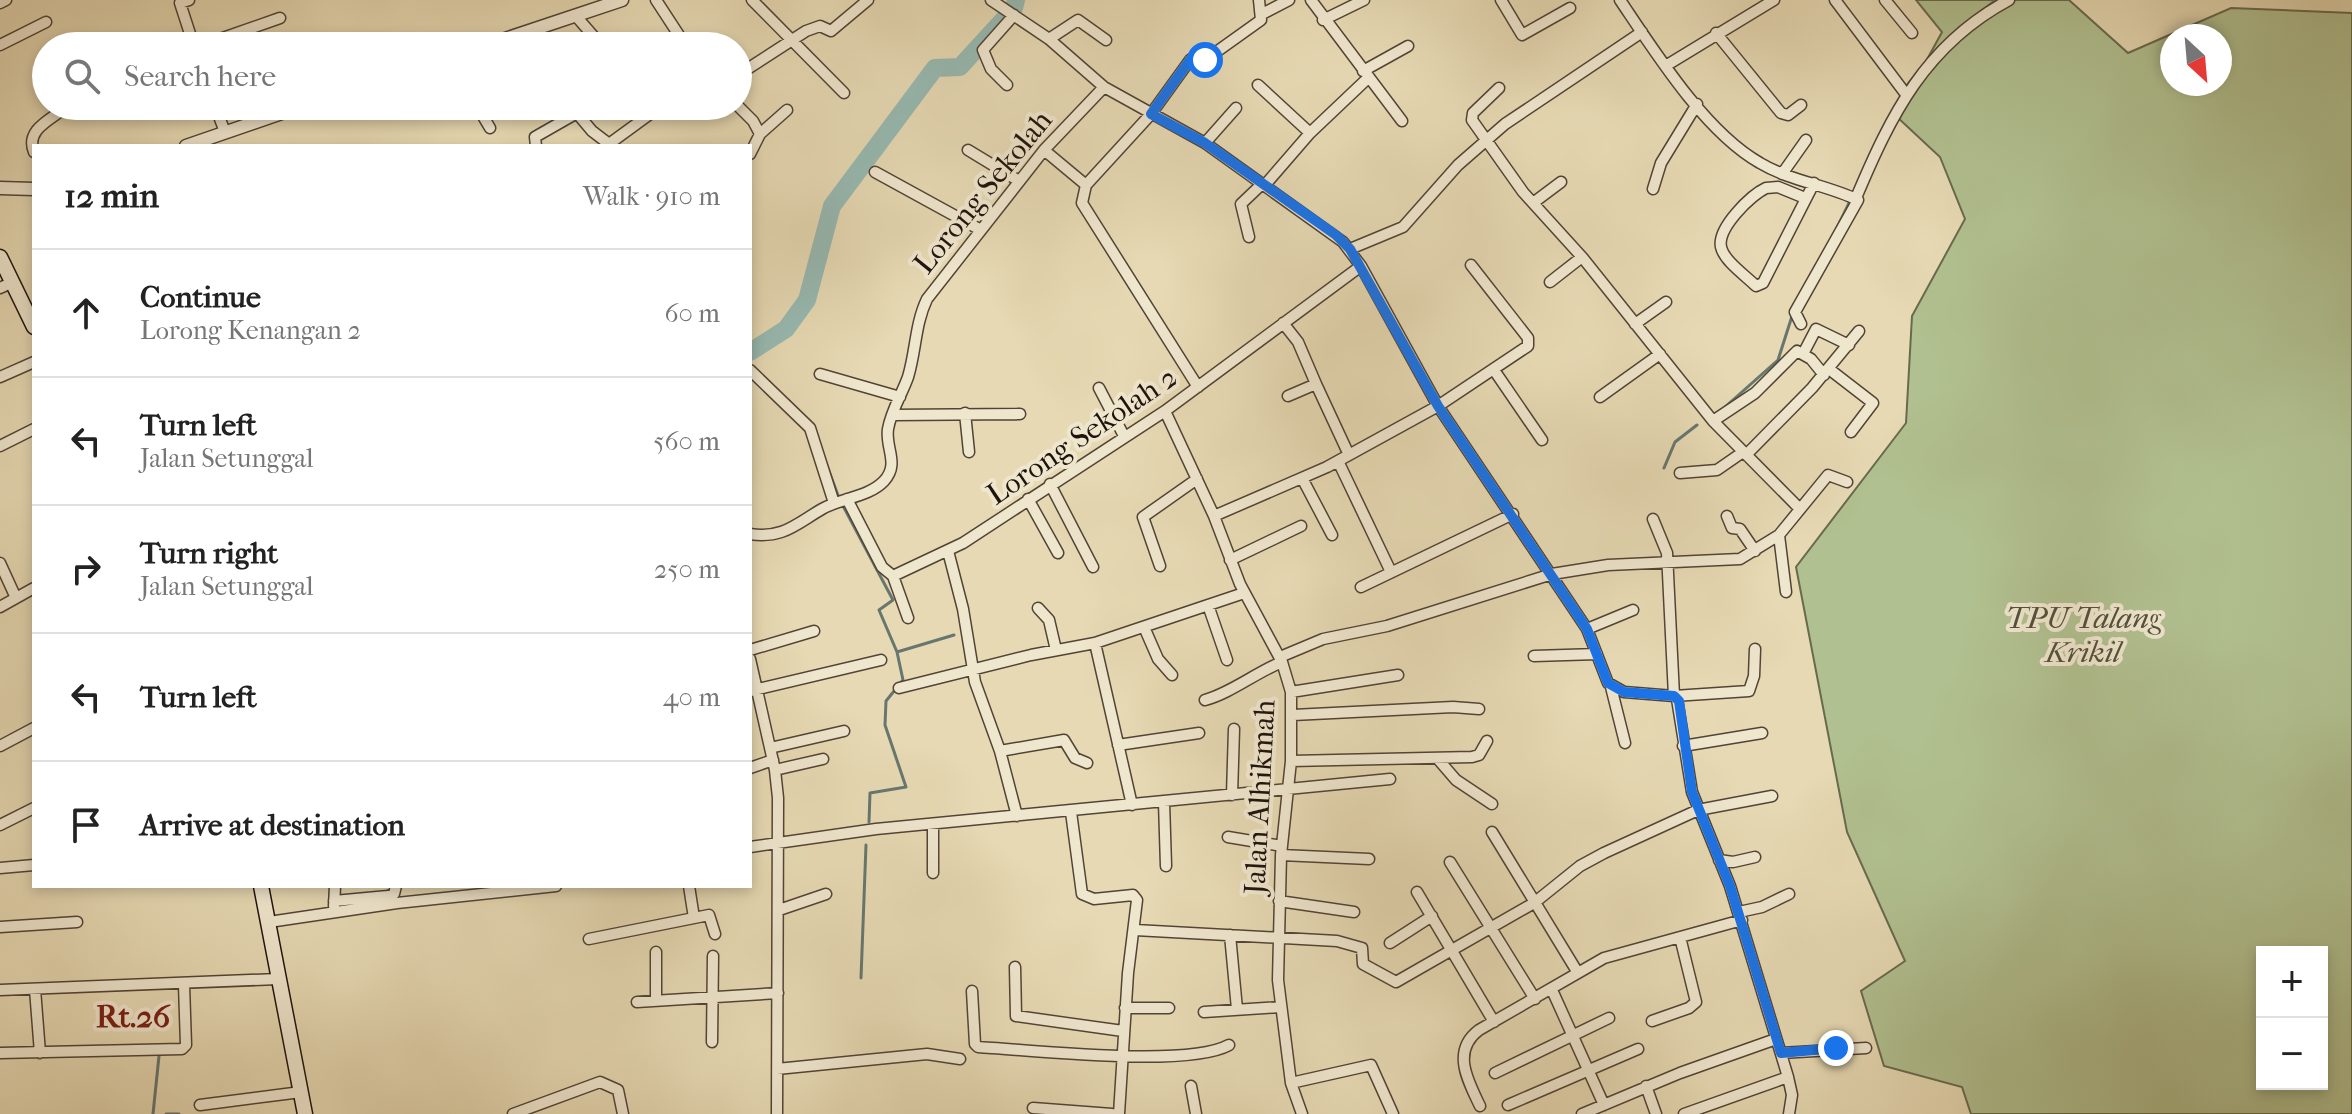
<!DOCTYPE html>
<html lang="en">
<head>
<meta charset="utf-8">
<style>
	:root { --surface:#fff; --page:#f6f6f6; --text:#222; --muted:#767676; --line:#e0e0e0 }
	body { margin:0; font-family:"IM FELL French Canon",serif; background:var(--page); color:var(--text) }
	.controls { position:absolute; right:24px; bottom:24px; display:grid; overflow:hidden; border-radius:0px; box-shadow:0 4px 12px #0003 }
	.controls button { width:72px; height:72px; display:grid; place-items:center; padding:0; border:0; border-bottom:2px solid var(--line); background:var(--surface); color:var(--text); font:40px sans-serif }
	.compass { position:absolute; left:2160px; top:24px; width:72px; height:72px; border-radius:50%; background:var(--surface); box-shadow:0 4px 12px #0003; rotate:154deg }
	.stop { position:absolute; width:24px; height:24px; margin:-18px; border:6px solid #1a73e8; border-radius:50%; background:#fff }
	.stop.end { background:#1a73e8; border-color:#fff; box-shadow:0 2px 8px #0008 }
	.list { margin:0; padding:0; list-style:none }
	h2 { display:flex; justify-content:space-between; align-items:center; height:104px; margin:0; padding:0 32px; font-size:34px }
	h2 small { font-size:26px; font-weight:400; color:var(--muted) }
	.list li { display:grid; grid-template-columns:52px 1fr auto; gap:24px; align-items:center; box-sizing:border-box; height:128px; padding:0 32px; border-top:2px solid var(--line) }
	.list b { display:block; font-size:30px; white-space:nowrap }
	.list p { margin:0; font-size:26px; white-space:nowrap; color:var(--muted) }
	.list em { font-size:26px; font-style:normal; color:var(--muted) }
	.icon { flex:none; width:44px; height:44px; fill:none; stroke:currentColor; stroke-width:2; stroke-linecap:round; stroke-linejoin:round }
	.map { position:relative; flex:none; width:2352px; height:1114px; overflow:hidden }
	.search { position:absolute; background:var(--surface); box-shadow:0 4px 12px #0003; left:32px; top:32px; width:720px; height:88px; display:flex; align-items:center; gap:20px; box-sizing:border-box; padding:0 28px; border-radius:44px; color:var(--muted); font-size:30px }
	.panel { position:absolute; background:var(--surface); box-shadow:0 4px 12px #0003; left:32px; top:144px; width:720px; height:744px; border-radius:0px }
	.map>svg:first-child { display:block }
</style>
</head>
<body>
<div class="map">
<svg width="2352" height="1114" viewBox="0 0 2352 1114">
	<rect width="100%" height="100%" fill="#e6d9b3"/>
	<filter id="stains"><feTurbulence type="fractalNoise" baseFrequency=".0025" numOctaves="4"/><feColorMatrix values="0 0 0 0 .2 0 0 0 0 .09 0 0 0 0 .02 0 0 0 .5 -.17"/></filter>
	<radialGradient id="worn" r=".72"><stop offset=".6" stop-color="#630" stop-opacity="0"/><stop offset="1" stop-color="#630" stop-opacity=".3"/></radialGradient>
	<path fill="#b1c090" stroke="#686a4e" stroke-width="2" fill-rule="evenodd" d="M1916,0H2069L2128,53L2231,8L2352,13V1114H1971L1962,1087L1884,1066L1861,991L1905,961L1847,832L1796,567L1906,423L1912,316L1965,219L1940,157L1896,116L1942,32ZM2172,36H2220V84H2172ZM2262,952H2322V1084H2262Z"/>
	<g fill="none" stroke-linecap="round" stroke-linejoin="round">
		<path stroke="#677770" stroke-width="3" d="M1959,29L1996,0
			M1905,88L1918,72
			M1835,232L1851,199
			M788,400L811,423
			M1725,407L1778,360L1793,313
			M826,463L839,498
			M1664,468L1675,442L1697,425
			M842,504L893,600L879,610L897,652L903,680L886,701L885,725L906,787L870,793L869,822
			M897,652L954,635
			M861,978L866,845
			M153,1114L159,1056
			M166,1114H179"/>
		<path stroke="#97b9b2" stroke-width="18" d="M750,352L786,329L807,300L832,206L935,68L960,67L1014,8L1016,0"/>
		<g stroke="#514436" stroke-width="13">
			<path id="minor" d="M189,0L180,3L194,46
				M656,0L686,46
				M752,0L844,93
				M991,0L1049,39L1104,87L1205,143L1343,242L1361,266L1438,406L1587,629L1608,683L1624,692L1674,696L1677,699L1692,792L1730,886L1788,1077L1792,1095L1789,1114
				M1311,0L1402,121
				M1501,0L1522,35L1570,8
				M1620,0C1655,52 1705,132 1760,163C1790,181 1827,185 1858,200L1795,312L1801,324
				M1835,0L1905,93
				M1885,0L1912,33
				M0,3L6,0
				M1262,14L1289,0
				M575,15L602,46
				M1323,20L1364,0
				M1716,33L1781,113L1788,115L1801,105
				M1049,39L1078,20L1106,40
				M0,45L46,22
				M200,46L280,18
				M1667,65L1774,0
				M1363,71L1408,46
				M738,75L806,31L820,26L831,31L868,0
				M1007,85L991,69L983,50L1014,15
				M1258,85L1310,133
				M1499,88L1473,113L1472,120L1523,192L1582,257L1713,421L1799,508
				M215,106L225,132
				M477,106L490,128
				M571,106L592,131L609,144L661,106
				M738,106L753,121L760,134L750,154
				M760,134L787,110
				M1205,143L1236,108
				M536,146L535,137L577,113
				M968,150L1019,181
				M1044,150L1086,185
				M34,152C25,130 50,120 65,108
				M875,172L979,229
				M1782,174L1806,140
				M1265,185L1310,133L1368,78
				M1653,189L1661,163L1697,104
				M1805,198L1778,187L1766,188C1751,195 1717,228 1721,247C1724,261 1746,276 1756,286L1763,283L1814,183
				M1856,198C1891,115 1925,45 2009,0
				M1533,203L1561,182
				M1249,237L1241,204L1262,184
				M1350,249L1403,227L1458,165L1505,124L1642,32
				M1550,282L1582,257
				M0,288L13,282
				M1283,323L1298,342L1316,384L1288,396
				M1635,324L1666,302
				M1804,352L1816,329L1849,345
				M1829,369L1873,403L1851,432
				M750,370L810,428L834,503
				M1494,370L1542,440
				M820,374L900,397
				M0,377L34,362
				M1316,384L1349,455
				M1198,387L1082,203L1086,185L1151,114L1190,60L1196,56L1205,60L1261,20L1259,0
				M1099,388L1124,436
				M1600,397L1660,354
				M1165,411L1214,516L1240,584L1282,662L1291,692V761L1281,855L1278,980L1291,1083L1302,1114
				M965,413L969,452
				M893,415L1020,414
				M1713,421L1755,393L1797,351L1811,359L1824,375
				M0,446L34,429
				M1746,455L1812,388L1859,331
				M1338,461L1391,572
				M1680,473L1717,470L1743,452
				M1302,478L1332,535
				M1050,484L1093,567
				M847,499L882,567L893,576L963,543L1165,411L1361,266
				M1028,499L1058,553
				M1214,516L1327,467L1438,406L1528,346V338L1471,265
				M1727,516L1732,528L1740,529L1755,551
				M1653,519L1667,553L1674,696L1749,691L1754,676L1755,649
				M750,534C783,539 796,524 822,509C841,498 869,497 884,481C900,464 885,448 888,429C891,411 902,394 908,377C916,351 915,324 927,299L1044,150L1104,87
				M1779,535L1786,592
				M948,551L963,609L975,682L1000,751L1017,816
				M1230,560L1301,526
				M0,563L16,598
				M1160,566L1143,517L1197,479
				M893,576L908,618
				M1361,587L1513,514
				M1208,605L1227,660
				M0,607L34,588
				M1038,608L1049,620L1056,650
				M1144,627L1158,659L1172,675
				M1587,629L1633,610
				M1095,643L1132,805
				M750,650L814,631
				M1534,656L1597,654
				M1280,657L1323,639L1387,626L1552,574L1608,565L1740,559L1779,535L1828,475L1847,482
				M750,659L775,770L778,798L777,1114
				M1611,687L1625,743
				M899,688L1031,655L1095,643L1244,593
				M750,691L881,660
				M1291,692L1398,675
				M1205,700C1231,693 1255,673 1282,662
				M1293,715L1453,707L1479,709
				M1118,745L1199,733
				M0,746L34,728
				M1683,746L1762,733
				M770,748L844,731
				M1000,751L1064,740L1075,758L1087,763
				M1437,758L1456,780L1492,804
				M1291,761L1472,757L1479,755L1487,741
				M750,768L773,760
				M775,770L823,759
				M1232,795L1234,729
				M1164,802L1166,866
				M1071,812L1082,894L1094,899L1133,895L1137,900L1128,973L1119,1114
				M0,825L34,808
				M933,825V873
				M1492,832L1578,973
				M1228,837L1282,846
				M750,847L876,829L1390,779
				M1281,855L1369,859
				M1719,860L1733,862L1755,857
				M1450,862L1535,999
				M0,868L34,865
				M689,886L694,918L709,915L715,934
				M1417,892L1494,1022
				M334,901L388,896L394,894L396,886
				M1279,901L1354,912
				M334,906L335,886
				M779,910L826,894
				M1739,912L1762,907L1789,894
				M269,922L397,903L556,886
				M0,927L77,922
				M1135,930L1337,941L1362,948L1363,964L1396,982L1534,903L1580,866L1604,853L1698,810L1772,796
				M1230,935L1237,1009
				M589,939L694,918
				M1390,943L1432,916
				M1015,967L1016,1016L1123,1031
				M35,989L40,1053
				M0,990L278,979
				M1552,990L1604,1105
				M972,991L975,1044L978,1047C1032,1050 1187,1068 1229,1045
				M656,1001V952
				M637,1002L778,993
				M1125,1008H1169
				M1204,1012L1280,1007
				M1652,1021L1689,1008L1696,1002L1680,937
				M712,1042L713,956
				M0,1053L182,1049L186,1045L184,985
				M1781,1053L1866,1048
				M777,1069L927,1054L960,1059
				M1495,1073L1609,1018
				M1291,1083L1371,1065L1393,1114
				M1191,1086L1196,1114
				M1646,1086L1656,1114
				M200,1105L301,1092
				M1508,1105L1638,1049
				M1480,1106C1468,1081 1451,1051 1479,1030L1604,958L1742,920
				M1033,1108L1112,1114
				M513,1114L600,1082L618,1090L623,1114
				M1582,1114L1680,1073L1776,1039
				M1684,1114L1788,1077"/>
		</g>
		<g stroke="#514436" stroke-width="15">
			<path id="tertiary" d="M484,46L622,0
				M186,146L302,106
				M0,188L34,189"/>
		</g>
		<g stroke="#1f130d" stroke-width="17">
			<path id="secondary" d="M0,257L34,327
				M261,886L305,1114"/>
		</g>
		<use href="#minor" stroke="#efe6ce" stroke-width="10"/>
		<use href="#tertiary" stroke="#efe6ce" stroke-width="12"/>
		<use href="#secondary" stroke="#efe6ce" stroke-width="14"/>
	</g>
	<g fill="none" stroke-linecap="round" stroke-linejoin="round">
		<path stroke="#1a73e8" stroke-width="10" d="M1205,60L1196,56L1190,60L1151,114L1205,143L1336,235L1350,249L1438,406L1587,629L1608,683L1624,692L1674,696L1679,701L1692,792L1730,886L1781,1053L1836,1048"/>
	</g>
	<g text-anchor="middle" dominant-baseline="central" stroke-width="8" stroke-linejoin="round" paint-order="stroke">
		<g font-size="30" fill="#1f130d" stroke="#efe6ce">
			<text transform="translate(983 192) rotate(-51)">Lorong Sekolah</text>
			<text transform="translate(1082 436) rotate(-34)">Lorong Sekolah 2</text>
			<text transform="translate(1260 797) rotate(-87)">Jalan Alhikmah</text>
		</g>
		<g font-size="30" font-style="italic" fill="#52503b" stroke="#efe6ce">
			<text x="2083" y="618">TPU Talang<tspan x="2083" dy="34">Krikil</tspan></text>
		</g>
		<g font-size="32" font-weight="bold" fill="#7a1f14" stroke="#efe6ce">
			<text x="133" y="1016">Rt.26</text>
		</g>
	</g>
	<rect width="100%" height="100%" filter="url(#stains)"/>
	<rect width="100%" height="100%" fill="url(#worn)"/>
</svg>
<div class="controls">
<button>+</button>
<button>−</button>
</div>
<svg class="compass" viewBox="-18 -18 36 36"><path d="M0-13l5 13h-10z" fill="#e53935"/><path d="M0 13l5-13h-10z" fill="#767676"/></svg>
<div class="stop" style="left:1205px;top:60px"></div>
<div class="stop end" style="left:1836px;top:1048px"></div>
<div class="search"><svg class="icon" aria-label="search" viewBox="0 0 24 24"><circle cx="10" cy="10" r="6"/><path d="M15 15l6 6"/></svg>Search here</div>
<section class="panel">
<h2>12 min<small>Walk · 910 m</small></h2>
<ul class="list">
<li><svg class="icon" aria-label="ahead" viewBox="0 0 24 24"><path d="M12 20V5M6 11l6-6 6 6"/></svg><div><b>Continue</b><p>Lorong Kenangan 2</p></div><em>60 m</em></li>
<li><svg class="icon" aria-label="left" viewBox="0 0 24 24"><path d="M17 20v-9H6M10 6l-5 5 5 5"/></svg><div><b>Turn left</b><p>Jalan Setunggal</p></div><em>560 m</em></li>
<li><svg class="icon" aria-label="right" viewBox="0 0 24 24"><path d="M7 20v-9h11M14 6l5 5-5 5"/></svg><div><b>Turn right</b><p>Jalan Setunggal</p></div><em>250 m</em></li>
<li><svg class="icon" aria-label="left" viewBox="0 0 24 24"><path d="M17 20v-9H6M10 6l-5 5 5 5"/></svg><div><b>Turn left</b></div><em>40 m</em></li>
<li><svg class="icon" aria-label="arrive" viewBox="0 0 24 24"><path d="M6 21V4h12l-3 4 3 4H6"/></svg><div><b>Arrive at destination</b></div></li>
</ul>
</section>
</div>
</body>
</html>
